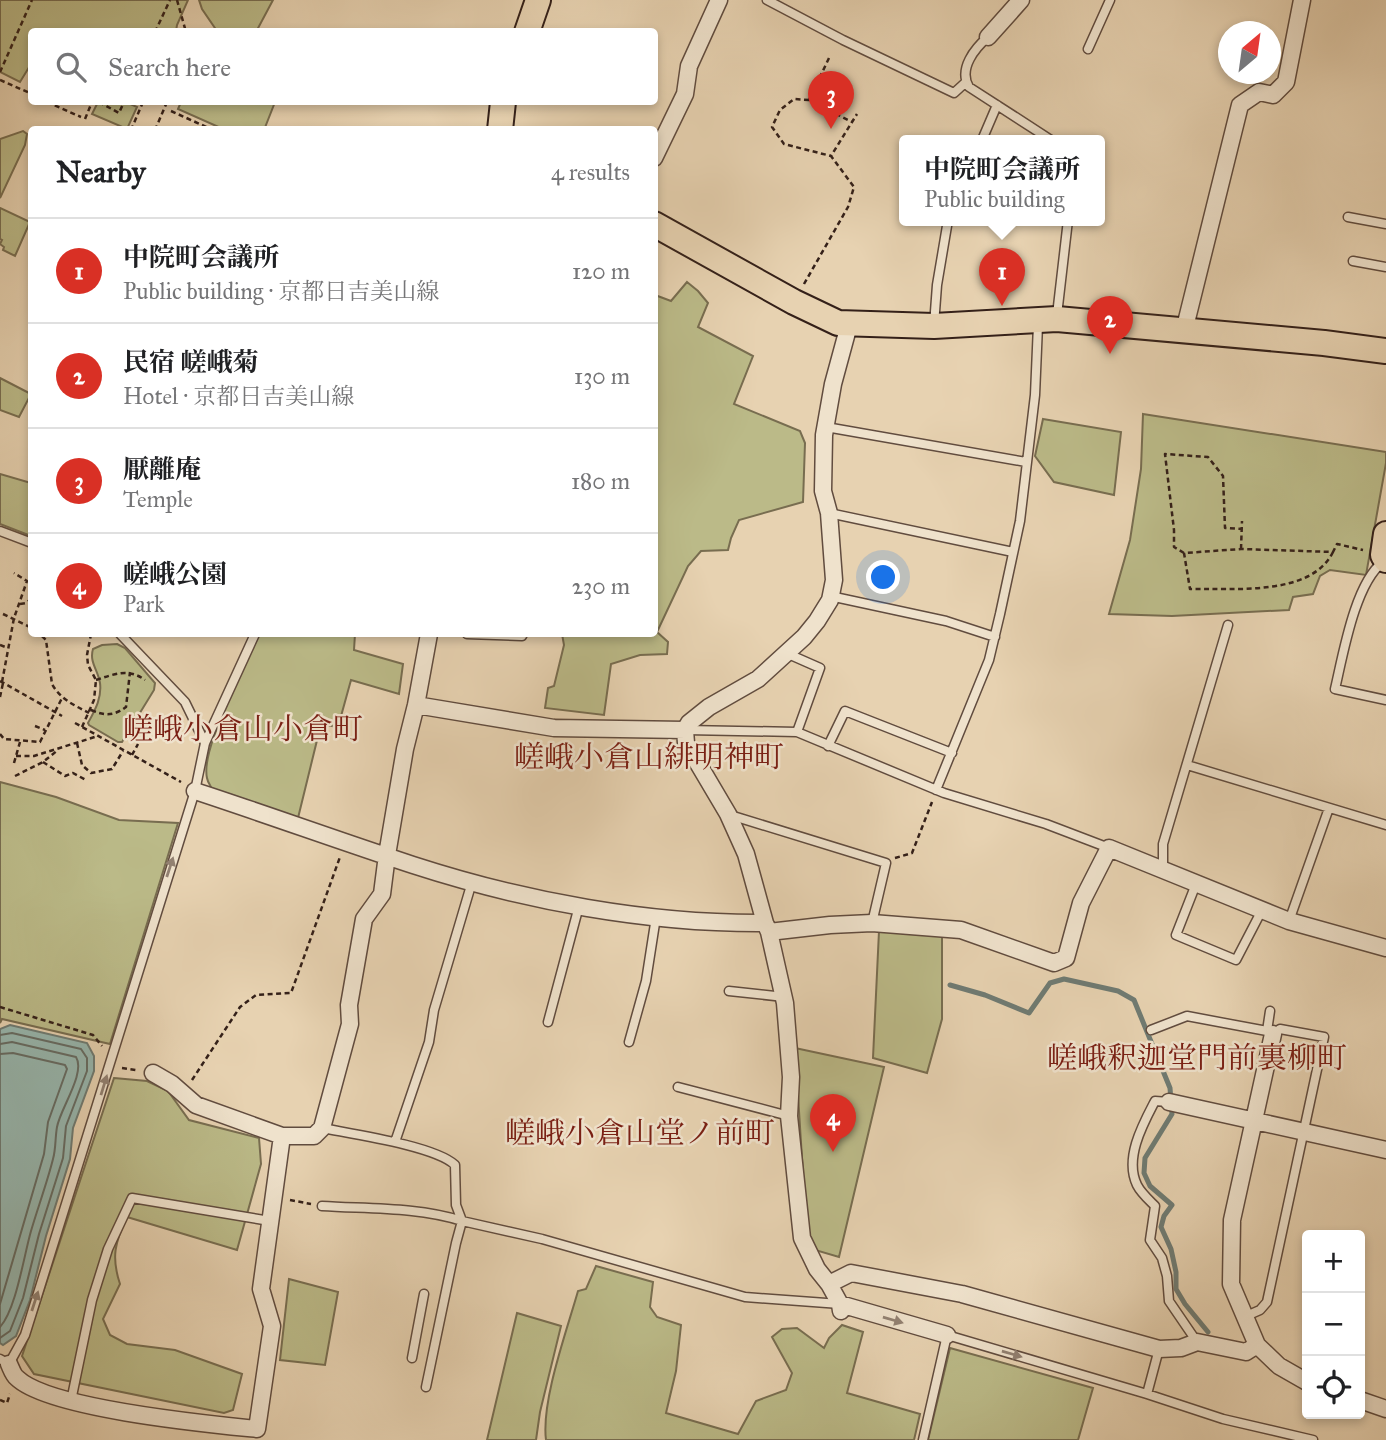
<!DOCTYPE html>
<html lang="en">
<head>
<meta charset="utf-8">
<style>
	:root { --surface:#fff; --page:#f2f2f2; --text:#202124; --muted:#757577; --line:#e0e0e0; --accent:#d93025 }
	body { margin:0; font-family:"IM FELL Great Primer","Noto Serif JP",serif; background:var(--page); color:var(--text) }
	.controls { position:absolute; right:21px; bottom:21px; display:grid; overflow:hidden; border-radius:7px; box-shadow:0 4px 10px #0003 }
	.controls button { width:63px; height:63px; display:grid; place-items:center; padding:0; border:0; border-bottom:2px solid var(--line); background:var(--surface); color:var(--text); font:35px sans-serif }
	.compass { position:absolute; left:1218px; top:21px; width:63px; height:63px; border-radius:50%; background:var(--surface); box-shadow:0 4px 10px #0003; rotate:29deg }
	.you { position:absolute; left:884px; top:578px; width:24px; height:24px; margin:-18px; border:5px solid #fff; border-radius:50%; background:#1a73e8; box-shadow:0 0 0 10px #1a73e833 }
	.badge { display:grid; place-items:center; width:46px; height:46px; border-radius:50%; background:var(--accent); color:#fff; font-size:23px; font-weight:700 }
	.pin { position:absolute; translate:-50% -58px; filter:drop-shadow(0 2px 4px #0008) }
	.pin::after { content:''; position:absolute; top:37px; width:24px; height:21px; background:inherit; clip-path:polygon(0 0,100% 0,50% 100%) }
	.popup { position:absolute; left:899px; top:135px; width:206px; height:91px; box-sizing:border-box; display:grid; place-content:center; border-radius:7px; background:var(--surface); filter:drop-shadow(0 2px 5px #0005); font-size:23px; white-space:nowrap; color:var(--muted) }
	.popup b { font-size:26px; color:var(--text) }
	.popup::after { content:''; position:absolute; left:50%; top:100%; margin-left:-14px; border:14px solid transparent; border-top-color:var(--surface) }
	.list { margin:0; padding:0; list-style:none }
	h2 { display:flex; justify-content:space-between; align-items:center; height:91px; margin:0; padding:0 28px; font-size:30px }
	h2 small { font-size:23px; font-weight:400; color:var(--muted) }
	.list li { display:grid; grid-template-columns:46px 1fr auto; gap:21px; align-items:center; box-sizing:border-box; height:105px; padding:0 28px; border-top:2px solid var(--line) }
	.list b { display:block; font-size:26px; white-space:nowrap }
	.list p { margin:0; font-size:23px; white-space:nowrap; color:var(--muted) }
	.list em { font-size:23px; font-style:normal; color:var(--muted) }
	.icon { flex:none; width:38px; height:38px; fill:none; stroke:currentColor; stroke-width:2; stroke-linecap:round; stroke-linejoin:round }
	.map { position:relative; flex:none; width:1386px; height:1440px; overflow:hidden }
	.search { position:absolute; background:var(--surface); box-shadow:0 4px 10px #0003; left:28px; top:28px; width:630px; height:77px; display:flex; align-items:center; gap:18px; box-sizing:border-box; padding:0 24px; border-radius:7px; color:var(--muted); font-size:26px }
	.panel { position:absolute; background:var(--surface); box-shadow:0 4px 10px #0003; left:28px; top:126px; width:630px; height:511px; border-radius:7px }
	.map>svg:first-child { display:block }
</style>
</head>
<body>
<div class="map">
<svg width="1386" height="1440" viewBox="0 0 1386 1440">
	<rect width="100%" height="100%" fill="#e7d2b1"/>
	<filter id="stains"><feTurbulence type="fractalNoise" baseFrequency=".00286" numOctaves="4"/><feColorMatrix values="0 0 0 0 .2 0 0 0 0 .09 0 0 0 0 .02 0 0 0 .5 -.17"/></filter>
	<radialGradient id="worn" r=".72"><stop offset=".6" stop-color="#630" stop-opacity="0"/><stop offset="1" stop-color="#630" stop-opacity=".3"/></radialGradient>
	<path fill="#bbba88" stroke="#786d50" stroke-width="2" d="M0,0H188L177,25L176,31L32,32L31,64L20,82L0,72Z
		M199,0H273L256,32L217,31L202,9Z
		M98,102H126L137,107L127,129L92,114Z
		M181,102H275L264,130L223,129L178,109Z
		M23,131L27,134L25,145L0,198V139Z
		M0,208L30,222L15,256L3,250L4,247L0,244L2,240L0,239Z
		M687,282L698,291L708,303L698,327L753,356L734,404L800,431L805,443L803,502L739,520L731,538L728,550L701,551L688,566L657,632L668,642L667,654L640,655L611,664L604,715L545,708L548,688L554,686L564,645L562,634H654L655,295L671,301Z
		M0,378L31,394L19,417L0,410Z
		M1143,414L1386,452V463L1366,575L1330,570L1320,576L1313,594L1293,597L1289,610L1172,616L1109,614L1130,540L1141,469Z
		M1043,419L1121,432L1114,495L1054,482L1035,456Z
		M0,474L31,483V536L0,524Z
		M256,634H355L354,650L403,664L399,694L351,680L338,727L321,724L298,818L213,793C212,786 208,784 207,778C200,747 247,668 256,634Z
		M117,644L125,648L155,683L154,690L122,742H118L89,725L88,723C95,710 102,698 100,683C98,670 89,662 93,649L102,645Z
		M0,782L56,797L119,820L178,823L110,1044L2,1019L0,1023Z
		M879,931L942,936V1019L927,1073L873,1058Z
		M795,1048L884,1067L839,1257L815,1250L807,1237Z
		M114,1078L147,1081L168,1091L189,1120L259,1138L261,1164L237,1250L127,1217C115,1242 111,1257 120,1284L103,1319L110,1335L127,1344L175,1350L242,1374L233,1410L224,1413L34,1374L22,1356Z
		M596,1266L653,1282L650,1307L657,1317L681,1325L676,1371L666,1413L738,1434L756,1401L786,1390L792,1373L772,1337L782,1329L797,1328L824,1348L829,1338L842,1325L863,1332L847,1393L920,1414L914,1440H546C541,1401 567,1330 578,1291L586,1289Z
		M289,1279L338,1292L325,1365L280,1360Z
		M517,1313L561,1326L540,1412L536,1440H487Z
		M950,1348L1093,1388L1078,1440H928Z"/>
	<path fill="#97b7af" stroke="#6f7b73" stroke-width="2" d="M10,1025L87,1043L94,1056V1071L73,1128L70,1159L46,1236L30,1300L16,1336L3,1345L0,1343V1029Z"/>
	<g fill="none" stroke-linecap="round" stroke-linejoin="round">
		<path stroke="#666c64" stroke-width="2" d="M0,1035L12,1033L81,1049L87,1058V1071L66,1126L63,1158L39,1234L23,1298L10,1331L0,1338
			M0,1044L12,1042L76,1057C86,1073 60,1109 57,1127C55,1138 56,1149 53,1159C47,1183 38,1207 31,1231C24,1255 16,1310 0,1327
			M0,1054L13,1053L65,1065L67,1069L48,1122L44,1154L0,1304"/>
		<path stroke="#6f7b73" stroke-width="5" d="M950,985L985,995L1029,1013L1050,983L1064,979L1118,991L1134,1000L1170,1088L1172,1114L1145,1158L1144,1173L1150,1186L1172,1205L1164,1216L1161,1227L1171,1249L1176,1272V1289L1185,1304L1208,1332"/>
		<g stroke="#614c3f" stroke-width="11">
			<path id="lane" d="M767,0L843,40L954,93L966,82
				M988,37C975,48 958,69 969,87L1051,140
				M1088,49L1110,0
				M982,140L997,105
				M1348,217L1386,224
				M1353,261L1386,267
				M1057,315L1068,220
				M934,325L937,285L948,220
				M826,427L1026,462
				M829,513L1013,552
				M0,531L32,543
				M1383,562C1355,583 1343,655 1335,689L1386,700
				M830,596L946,621L995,637
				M120,634L185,702L205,743
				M467,634L522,636L523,634
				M786,653L820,668L797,732
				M686,730L797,732L944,793L1046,824L1109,848
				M828,746L845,711L952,753
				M1187,765L1386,825
				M936,790L989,660L1000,614L1020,521L1035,395L1038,325
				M730,815L886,863L872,923
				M1163,869V844L1228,625
				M1196,884L1176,935L1236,960L1262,910
				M1289,921L1329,808
				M729,991L784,997
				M548,1022L579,906
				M1151,1030L1187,1016L1267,1031
				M629,1042L646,981L656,917
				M678,1087L789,1116
				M1169,1102L1155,1101C1143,1124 1124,1158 1137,1185C1141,1193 1149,1200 1155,1206L1150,1240L1162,1258L1167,1276L1169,1301L1197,1342
				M322,1128C352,1134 435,1146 455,1165L456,1205L462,1221L542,1239L745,1297L840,1304
				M395,1142L429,1042L434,1010L472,882
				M322,1206C368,1209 418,1207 462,1221L456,1243L426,1387
				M1244,1317L1260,1310L1267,1302L1324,1037L1280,1029L1273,1034L1267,1031L1270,1011
				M412,1358L424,1294
				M0,1359L9,1364L25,1335L195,791L205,743L255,634
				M1147,1394L1159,1349
				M71,1401L92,1300L108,1249L132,1198L270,1221
				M923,1440L947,1335L1147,1394L1223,1419L1313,1440"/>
		</g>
		<g stroke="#614c3f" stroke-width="19">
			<path id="street" d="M988,37L1021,0
				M654,158L685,94L689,66L719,0
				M1184,331L1240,105L1259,92L1273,95L1286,82L1302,0
				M416,705L554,728L685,730
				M195,791C268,815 340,841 413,865C524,901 648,924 765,923
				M769,932L830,925L872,923L961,930L1054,963L1066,958L1081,903L1109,848L1289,921L1386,948
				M1273,1034L1232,1220L1231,1284L1257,1345L1279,1366L1307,1382
				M153,1073L172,1084L196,1105L282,1136H314L322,1128L350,1024L349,1005L364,919L382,894L387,855L405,749L416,705L429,634
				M1169,1102L1386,1150
				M829,1284L817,1269L802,1238L789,1116L791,1077L785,1003L769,932L765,923L746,854L728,814L686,743L685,730L689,723L709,707L758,679L804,637L817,621L830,600L834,580L829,513L823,491L824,435L833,384L849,325
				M840,1304L947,1335
				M841,1311L840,1304L829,1284L851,1273L962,1294L1159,1349L1181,1348L1197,1342L1246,1352L1257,1345
				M9,1364C11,1368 13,1375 17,1378C49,1409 208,1424 257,1429L272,1326L261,1289L282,1136
				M1360,1400L1386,1409"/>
		</g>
		<g stroke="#342019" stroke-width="28">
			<path id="primary" d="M527,32L538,0
				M500,130L503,102
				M654,224L794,302L838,323L934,326L1057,319L1324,343L1386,351
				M1386,534L1383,555L1386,560"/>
		</g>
		<path stroke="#342019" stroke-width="2.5" stroke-dasharray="5 3.5" stroke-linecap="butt" d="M177,0L186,32
			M155,32L170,0
			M829,58L809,100L852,122
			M0,72L32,0
			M0,80L32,94
			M809,100L794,99L780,110L772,127L784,144L831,156
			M47,102L81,117
			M99,102L119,113L124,102
			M135,102L142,104
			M171,111L213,130
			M85,119L92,102
			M131,130L143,102
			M155,130L167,102
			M804,284L848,207L854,187L831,156L857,114
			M1241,549L1242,521
			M1333,552C1311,597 1232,588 1190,589L1184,553L1241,549L1333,552L1337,544L1363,550
			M1184,553L1174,547V530L1165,454L1208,457L1223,476L1225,528L1242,529
			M20,604L26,603L32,598
			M3,614L32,628
			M42,636L46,640L52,684C60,699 74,705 89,713
			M0,645L8,648
			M96,680C114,674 129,668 145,680
			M0,681L62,716
			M2,682L14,618L27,581L14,573
			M0,697L3,683
			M91,710C105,716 114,716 126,707L130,672
			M75,723L181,782
			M35,726L45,730
			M82,727L94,700L96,680L88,665L87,655L91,634
			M0,734L4,739L40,742L62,698
			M77,743L82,765L91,773L112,769L123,751
			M132,755L138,744
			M16,756H34L98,736
			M43,762L65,776L73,773L86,780
			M14,763L20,742
			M15,776L43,762L58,750
			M895,858L912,853L932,802
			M0,1007L93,1035L102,1046
			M122,1068L136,1070
			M192,1080L240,1007L256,995L291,993L340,857
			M290,1200L311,1204
			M0,1400L7,1403L10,1394"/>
		<use href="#lane" stroke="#efe2cc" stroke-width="8"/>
		<use href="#street" stroke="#efe2cc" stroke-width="16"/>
		<use href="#primary" stroke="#e7d2b1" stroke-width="24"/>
	</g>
	<defs><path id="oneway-solid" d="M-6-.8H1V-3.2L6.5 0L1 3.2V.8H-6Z" transform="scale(1.75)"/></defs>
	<g fill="#928172">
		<use href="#oneway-solid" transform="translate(170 867) rotate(-72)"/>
		<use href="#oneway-solid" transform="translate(104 1085) rotate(-73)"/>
		<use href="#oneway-solid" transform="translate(35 1301) rotate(-72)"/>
		<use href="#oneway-solid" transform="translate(893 1320) rotate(16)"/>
		<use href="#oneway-solid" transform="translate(1012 1354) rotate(16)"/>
	</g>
	<g text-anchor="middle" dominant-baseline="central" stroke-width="5" stroke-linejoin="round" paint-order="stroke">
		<g font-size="30" fill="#7a1f14" stroke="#efe2cc">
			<text x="243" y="729">嵯峨小倉山小倉町</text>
			<text x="649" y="757">嵯峨小倉山緋明神町</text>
			<text x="1197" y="1058">嵯峨釈迦堂門前裏柳町</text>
			<text x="640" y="1133">嵯峨小倉山堂ノ前町</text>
		</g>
	</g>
	<rect width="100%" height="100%" filter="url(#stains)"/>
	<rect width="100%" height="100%" fill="url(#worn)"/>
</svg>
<div class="controls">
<button>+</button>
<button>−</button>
<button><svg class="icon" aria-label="locate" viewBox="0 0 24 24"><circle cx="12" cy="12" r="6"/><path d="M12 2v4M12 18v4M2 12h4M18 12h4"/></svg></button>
</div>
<svg class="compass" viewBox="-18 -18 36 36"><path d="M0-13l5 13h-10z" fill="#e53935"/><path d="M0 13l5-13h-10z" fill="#757577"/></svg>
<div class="you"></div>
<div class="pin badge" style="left:1002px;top:306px">1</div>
<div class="popup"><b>中院町会議所</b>Public building</div>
<div class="pin badge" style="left:1110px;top:354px">2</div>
<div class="pin badge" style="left:831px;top:129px">3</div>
<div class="pin badge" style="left:833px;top:1152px">4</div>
<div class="search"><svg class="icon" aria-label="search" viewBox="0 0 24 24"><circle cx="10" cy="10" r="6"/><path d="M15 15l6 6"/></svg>Search here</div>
<section class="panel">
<h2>Nearby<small>4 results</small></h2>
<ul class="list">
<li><span class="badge">1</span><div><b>中院町会議所</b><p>Public building · 京都日吉美山線</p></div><em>120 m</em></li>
<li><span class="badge">2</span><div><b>民宿 嵯峨菊</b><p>Hotel · 京都日吉美山線</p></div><em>130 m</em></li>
<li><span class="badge">3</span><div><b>厭離庵</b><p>Temple</p></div><em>180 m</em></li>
<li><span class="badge">4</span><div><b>嵯峨公園</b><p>Park</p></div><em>230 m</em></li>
</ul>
</section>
</div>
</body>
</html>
